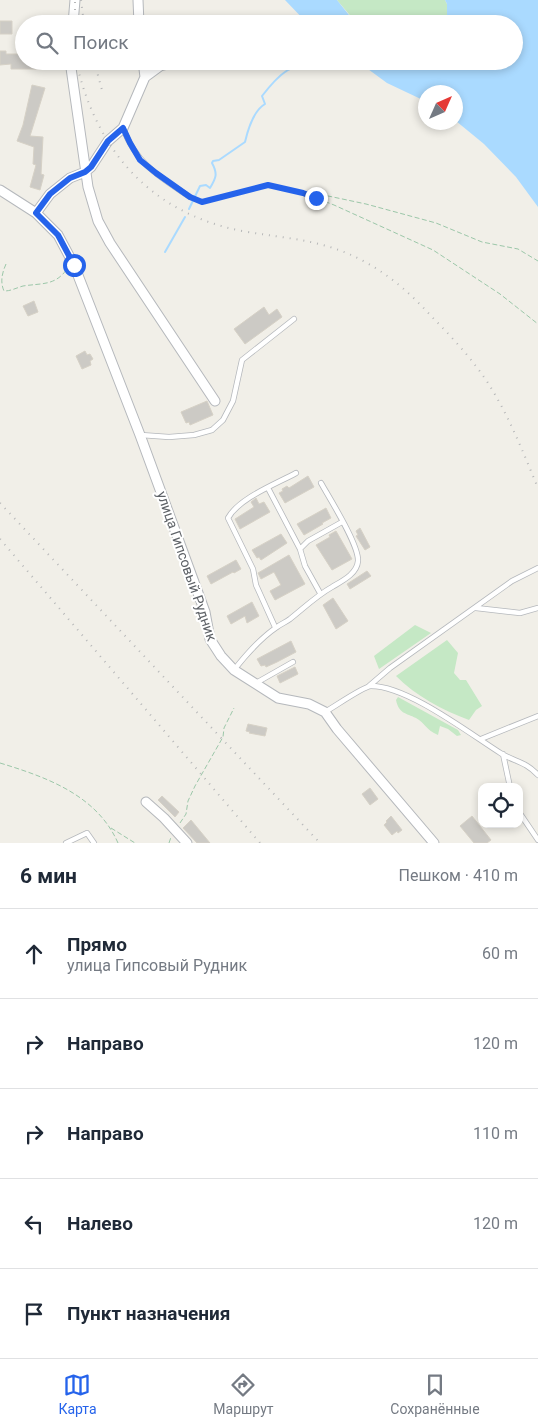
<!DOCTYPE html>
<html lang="ru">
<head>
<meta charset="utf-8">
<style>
	:root { --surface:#fff; --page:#f6f6f7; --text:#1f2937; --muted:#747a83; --line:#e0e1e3; --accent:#2563eb }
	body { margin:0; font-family:Roboto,sans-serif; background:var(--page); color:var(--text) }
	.controls { position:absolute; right:15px; bottom:15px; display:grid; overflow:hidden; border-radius:10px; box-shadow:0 2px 8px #0003 }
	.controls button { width:45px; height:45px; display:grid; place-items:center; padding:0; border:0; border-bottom:1px solid var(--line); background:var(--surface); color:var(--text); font:25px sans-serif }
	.compass { position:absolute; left:418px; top:85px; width:45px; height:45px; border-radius:50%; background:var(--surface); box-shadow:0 2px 8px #0003; rotate:45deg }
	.stop { position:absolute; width:15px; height:15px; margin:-11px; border:4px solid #2563eb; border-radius:50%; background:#fff }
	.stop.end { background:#2563eb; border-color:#fff; box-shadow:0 1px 5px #0008 }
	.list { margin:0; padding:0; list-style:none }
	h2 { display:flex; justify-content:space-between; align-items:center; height:65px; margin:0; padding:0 20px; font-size:21px }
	h2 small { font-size:16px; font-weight:400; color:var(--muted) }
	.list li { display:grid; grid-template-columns:32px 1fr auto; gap:15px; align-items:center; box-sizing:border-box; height:90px; padding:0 20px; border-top:1px solid var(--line) }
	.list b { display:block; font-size:19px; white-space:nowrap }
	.list p { margin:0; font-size:16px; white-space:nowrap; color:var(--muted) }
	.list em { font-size:16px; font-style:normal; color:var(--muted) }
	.icon { flex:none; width:28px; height:28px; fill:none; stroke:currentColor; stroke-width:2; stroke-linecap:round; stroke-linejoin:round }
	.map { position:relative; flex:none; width:538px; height:843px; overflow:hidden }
	.search { position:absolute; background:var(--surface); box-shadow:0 2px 8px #0003; left:15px; right:15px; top:15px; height:55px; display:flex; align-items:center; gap:12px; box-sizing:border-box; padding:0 18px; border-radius:28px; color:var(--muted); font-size:19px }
	.sheet { height:515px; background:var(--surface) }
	nav { display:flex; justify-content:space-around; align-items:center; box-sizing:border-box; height:70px; border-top:1px solid var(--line); background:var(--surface); font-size:14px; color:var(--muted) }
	nav a { display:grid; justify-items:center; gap:2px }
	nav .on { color:var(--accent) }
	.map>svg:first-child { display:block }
</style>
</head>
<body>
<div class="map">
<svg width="538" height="843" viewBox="0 0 538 843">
	<rect width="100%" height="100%" fill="#f1efe8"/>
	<path fill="#c5e8c5" d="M337,0H445L447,4V24H361L354,20Z
		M415,625L431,633L379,669L374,656Z
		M447,640L458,653L454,673L460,680H466L482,706L476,710L469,720C442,710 416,696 396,676Z
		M398,697L458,730L461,735L457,736L448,729L440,726L438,735C426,730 425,723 416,718C406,713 399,714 396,700Z"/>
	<path fill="#aadaff" d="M285,0H337L353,20L361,24H308Z
		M445,0H538V207L516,177L484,144L456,121V92H426L425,101L387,83L357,61H514V24H447V4Z"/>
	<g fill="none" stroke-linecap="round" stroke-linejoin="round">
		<path stroke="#aadaff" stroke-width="2" d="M189,209L200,186L206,185L210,188C216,178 218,174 212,163L213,161L219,160L245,142C248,129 253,111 265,104L262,96C269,87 276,78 285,72C291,67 299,67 304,61
			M165,252L185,217"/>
	</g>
	<path fill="#cccac5" stroke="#d6d1c6" d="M0,21H12V34H0Z
		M0,51H6V54H24V61H42V69H11V64L0,65Z
		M32,85L45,88L30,136L43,137L41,174L44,175L40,190L30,187L36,165L33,164L34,147L17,141L23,125Z
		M34,301L38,312L28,316L23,306Z
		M264,307L269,315L277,309L282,317L245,344L234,329Z
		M85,351L87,355L90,354L93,359L90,361L91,365L82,369L76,356Z
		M207,401L213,415L190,425L189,422L186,423L181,412Z
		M308,476L314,487L285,503L279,493L283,491L282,489L287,486L289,488Z
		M256,498L259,504L264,502L270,512L240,529L235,519L254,507L251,502Z
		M326,508L331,518L322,523L323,524L304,535L297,524Z
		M360,528L370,547L365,550L356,536L358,535L356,531Z
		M336,531L352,559L332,570L316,545L330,537L329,535Z
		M281,534L287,543L261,560L259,557L257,558L252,550Z
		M289,555L305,584L275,600L270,591L281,585L274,572L261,579L258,573Z
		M236,560L241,569L234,573L233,572L211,584L207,576Z
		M367,571L371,576L350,589L347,584Z
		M333,598L348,621L336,629L323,605Z
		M252,602L259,616L247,623L245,616L231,624L227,616Z
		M291,641L296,652L277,662L266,667L265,665L261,666L257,659Z
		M295,667L298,674L280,683L277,676Z
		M248,724L267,728L265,736L249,733L250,732L246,731Z
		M370,788L378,799L370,805L362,794Z
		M162,796L179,812L175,817L158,800Z
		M391,816L402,830L398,833L397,831L392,835L384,825L387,822L386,821Z
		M472,816L491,840L487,843H474L460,826Z
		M191,820L210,843H197L183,828Z"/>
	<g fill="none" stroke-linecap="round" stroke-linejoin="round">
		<g stroke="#b5b8bc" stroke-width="6">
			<path id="service" d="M123,128C136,164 160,177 190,197
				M141,435L169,437L194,435L212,430L223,420L233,401L242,360L294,319
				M268,488L300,549L305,566L320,593
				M300,549L308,541L342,522
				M476,608L520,613L538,608
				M275,627L256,585L253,569L228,518C239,498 276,484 296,473
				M234,670C245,656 262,637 277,627C281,624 286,622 290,619C304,608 316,596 332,587C342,581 357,574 358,561C359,545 330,499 321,483
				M256,683L293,662
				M369,686L390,668L512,581L538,568
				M325,712C334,707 364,686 371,686C408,686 470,734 502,754C516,762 526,762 538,775
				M481,739L538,716
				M503,754L510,787
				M519,812L538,840
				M66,843L87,833L94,843"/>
		</g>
		<g stroke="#b5b8bc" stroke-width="11">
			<path id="minor" d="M138,0L139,24
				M73,24L75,0
				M70,61L88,187L98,221L110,243L215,401
				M145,77L160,66L179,61
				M0,190L36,213L58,235L74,265L140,435L205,612L210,639L221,656L234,670L278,698L309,704L325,712L337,729L434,843
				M36,213L50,194L70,178L85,172L91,167L108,141L123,128L145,77L143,61
				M146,802L164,818L187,843"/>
		</g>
		<path stroke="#9cc7a9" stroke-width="1" stroke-dasharray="5 2.5" stroke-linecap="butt" d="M305,193H314L366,204L436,223L482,242L518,249L538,261
			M195,199L206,202L268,185L303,193L334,205L433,250L500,294L538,324
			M6,264C2,273 0,282 4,291C11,291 16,288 23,286C42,283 55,286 67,269
			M0,763C46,777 97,795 118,843
			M180,823L186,814L188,801L195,786L223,737L224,728L234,708
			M111,828L135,843
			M169,843L171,837"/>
		<use href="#service" stroke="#fff" stroke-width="4.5"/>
		<use href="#minor" stroke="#fff" stroke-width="9"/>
		<path stroke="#b6b7b8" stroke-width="2" stroke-dasharray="1 6" stroke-linecap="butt" d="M81,0L84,24
			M75,24V2
			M76,61C96,150 150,213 242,231C287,239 324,239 365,262C391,276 412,295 432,317C452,337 472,359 488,383C509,416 523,452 538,488
			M94,61L102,90
			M0,503L320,843
			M0,539L260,843"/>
	</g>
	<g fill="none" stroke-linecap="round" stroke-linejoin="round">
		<path stroke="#2563eb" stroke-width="6" d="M74,265L58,235L36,213L50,194L70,178L85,172L91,167L108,141L123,128L130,143L140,160L156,173L190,197L202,202L268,185L303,193L316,198"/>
	</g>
	<g text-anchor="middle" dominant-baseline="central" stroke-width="4" stroke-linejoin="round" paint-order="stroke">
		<g font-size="14" fill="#5f6368" stroke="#fff">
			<text transform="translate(187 566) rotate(71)">улица Гипсовый Рудник</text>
		</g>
	</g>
</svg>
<div class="controls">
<button><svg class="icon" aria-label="locate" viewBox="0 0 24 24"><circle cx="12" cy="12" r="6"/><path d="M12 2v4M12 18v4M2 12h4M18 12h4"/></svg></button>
</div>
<svg class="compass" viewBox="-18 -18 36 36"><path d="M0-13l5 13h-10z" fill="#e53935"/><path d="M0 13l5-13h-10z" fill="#747a83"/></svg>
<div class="stop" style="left:74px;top:265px"></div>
<div class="stop end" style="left:316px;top:198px"></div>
<div class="search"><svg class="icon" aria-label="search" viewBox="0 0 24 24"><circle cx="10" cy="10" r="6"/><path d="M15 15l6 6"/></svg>Поиск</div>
</div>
<section class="sheet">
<h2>6 мин<small>Пешком · 410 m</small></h2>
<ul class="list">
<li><svg class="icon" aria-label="ahead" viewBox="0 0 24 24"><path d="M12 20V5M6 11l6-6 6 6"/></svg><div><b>Прямо</b><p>улица Гипсовый Рудник</p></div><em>60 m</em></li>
<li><svg class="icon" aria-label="right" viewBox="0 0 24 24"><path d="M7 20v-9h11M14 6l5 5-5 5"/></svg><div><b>Направо</b></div><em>120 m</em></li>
<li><svg class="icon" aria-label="right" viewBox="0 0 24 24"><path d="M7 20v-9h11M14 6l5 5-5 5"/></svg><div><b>Направо</b></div><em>110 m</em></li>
<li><svg class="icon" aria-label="left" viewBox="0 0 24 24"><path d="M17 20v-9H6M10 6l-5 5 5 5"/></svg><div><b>Налево</b></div><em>120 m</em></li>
<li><svg class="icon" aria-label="arrive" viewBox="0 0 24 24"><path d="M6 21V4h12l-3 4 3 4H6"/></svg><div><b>Пункт назначения</b></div></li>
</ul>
</section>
<nav>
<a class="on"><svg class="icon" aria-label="map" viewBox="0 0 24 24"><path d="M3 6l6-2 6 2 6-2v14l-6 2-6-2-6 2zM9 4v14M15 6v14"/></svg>Карта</a>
<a><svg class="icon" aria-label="directions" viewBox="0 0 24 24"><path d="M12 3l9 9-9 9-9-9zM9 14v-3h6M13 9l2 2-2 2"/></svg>Маршрут</a>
<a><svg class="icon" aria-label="saved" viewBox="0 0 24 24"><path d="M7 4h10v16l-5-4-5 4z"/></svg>Сохранённые</a>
</nav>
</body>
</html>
